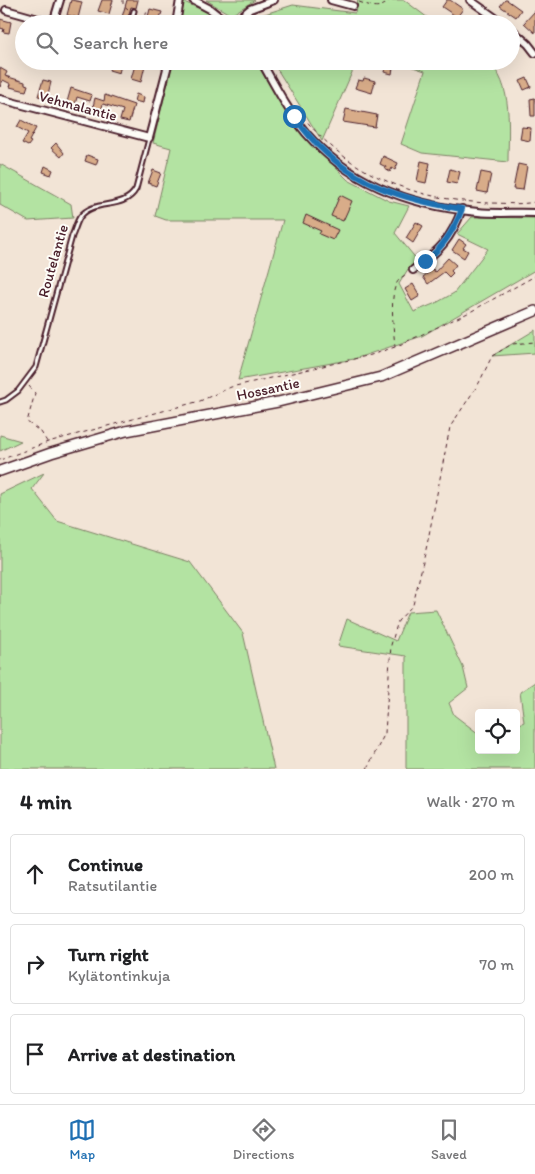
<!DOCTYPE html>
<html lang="en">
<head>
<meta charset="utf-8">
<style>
	:root { --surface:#fff; --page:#f6f6f6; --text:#202124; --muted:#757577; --line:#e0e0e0; --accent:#1f6fb2 }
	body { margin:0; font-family:Itim,sans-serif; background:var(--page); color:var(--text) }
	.controls { position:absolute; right:15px; bottom:15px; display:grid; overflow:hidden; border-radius:5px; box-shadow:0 5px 20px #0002 }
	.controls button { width:45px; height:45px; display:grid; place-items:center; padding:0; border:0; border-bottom:1px solid var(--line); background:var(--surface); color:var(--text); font:25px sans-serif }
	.stop { position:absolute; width:15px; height:15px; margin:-11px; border:4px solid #1f6fb2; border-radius:50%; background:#fff }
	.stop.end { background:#1f6fb2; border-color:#fff; box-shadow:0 1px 5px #0008 }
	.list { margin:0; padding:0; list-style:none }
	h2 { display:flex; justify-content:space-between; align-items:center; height:65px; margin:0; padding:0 20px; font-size:21px }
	h2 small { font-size:16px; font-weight:400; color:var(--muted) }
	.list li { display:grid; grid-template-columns:32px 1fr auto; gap:15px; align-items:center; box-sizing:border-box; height:80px; margin:0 10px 10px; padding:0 10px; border:1px solid var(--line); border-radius:5px }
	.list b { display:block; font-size:19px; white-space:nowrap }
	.list p { margin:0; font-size:16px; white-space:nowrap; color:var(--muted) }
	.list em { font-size:16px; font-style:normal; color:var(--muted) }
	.icon { flex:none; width:28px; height:28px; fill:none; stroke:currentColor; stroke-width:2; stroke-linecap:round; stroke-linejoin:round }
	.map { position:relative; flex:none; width:535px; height:769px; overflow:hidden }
	.search { position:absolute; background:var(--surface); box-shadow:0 5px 20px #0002; left:15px; right:15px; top:15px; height:55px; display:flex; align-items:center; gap:12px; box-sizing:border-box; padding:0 18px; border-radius:28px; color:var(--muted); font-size:19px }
	.sheet { height:335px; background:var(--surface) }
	nav { display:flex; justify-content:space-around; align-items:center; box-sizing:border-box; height:70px; border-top:1px solid var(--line); background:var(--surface); font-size:14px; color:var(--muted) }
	nav a { display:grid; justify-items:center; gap:2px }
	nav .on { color:var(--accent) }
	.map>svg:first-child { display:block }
</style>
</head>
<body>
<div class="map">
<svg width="535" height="769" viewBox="0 0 535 769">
	<rect width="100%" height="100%" fill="#f2e4d6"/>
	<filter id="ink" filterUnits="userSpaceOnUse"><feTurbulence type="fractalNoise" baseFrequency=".02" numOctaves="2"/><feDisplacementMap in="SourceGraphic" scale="10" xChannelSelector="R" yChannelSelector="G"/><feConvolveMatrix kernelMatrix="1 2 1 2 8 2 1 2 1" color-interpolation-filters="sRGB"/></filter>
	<g filter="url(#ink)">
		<path fill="#b3e3a2" stroke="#7e8166" d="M206,0H255L231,15Z
			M358,0H404L436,24H248L246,20L293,5L355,13Z
			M184,2L207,12L222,24H180Z
			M173,61H256L293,125L348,180L389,201L409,206L395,233L418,261L408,269L399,284L414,312L436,303L454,293L488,249L457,234L472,217L535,218V270L422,336L354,359L238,380L283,220H166L155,216L171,148L153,143Z
			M272,61H357L322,141Z
			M395,61H487C514,82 508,131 508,162L422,153L401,144L425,71Z
			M0,164L71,204L73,218L28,221L0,205Z
			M535,330V353L492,356Z
			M0,435L21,441L0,451Z
			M44,473L32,489L57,521L190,562L243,633L274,769H0V494Z
			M436,610L463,667L468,688L449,703L454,715L479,734V750H516V726L524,722L520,692L535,682V769H407L406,768V656L338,646L347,619L396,641L408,612Z"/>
		<path fill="#d8ac89" stroke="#4a1f2b" d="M71,0L82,2L78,18L67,15Z
			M102,0H113L109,14L98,11Z
			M127,0H138L136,8L131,7L126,24H120Z
			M447,0H450L463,9L457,17L442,7Z
			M505,0H507L521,10L516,17L500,6Z
			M150,9L162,12L158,24H146Z
			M535,11V33L524,23Z
			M0,19L11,22L9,33L3,32L4,29L0,28Z
			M112,61H122L119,73L109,70Z
			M139,61H146L141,82L131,79L135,65L138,66Z
			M387,61H394L392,74L384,72Z
			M0,68L7,72L5,76L25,82V84L28,85L26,91L10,87L11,84L3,80L0,87Z
			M364,78L375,81L372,93L355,88L358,80L363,81Z
			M527,78L531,87L524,90L520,81Z
			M43,80L51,82L47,98L38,96Z
			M71,88L92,95L90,101L77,97L75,105L67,102Z
			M136,94L144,97L143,103L134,101Z
			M105,95L134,105L129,122L120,120L123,110L103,104L100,114L92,111L95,98L104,101Z
			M535,98V116H531L530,99Z
			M346,109L377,115L375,127L343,122Z
			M21,120L36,128L29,141L31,142L28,146L22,143L28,133L17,127Z
			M522,127L531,128L530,141L520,139Z
			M56,143L64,153L61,157L51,148Z
			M87,155L98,159L96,165L85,161Z
			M383,156L398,163L395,170L392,168L390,172L385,169L386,167L380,164Z
			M421,161L430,163L426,183L417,181Z
			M518,164L527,166L523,190L513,189Z
			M45,166L53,170L51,175L43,172Z
			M450,169L460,172L457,184L447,182Z
			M153,170L161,173L156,186L148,183Z
			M481,172L491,174L487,193L477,191Z
			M340,195L352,201L343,221L331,216Z
			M306,215L338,230L333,240L319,234L321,231L303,223Z
			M416,222L423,226L413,243L406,238Z
			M459,239L466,244L463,248L468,251L464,258L452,250Z
			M448,258L456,265L451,271L453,273L449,277L444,272L428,284L423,277L433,269L435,272Z
			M413,284L420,296L412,301L405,289Z"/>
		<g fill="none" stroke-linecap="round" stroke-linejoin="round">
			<g stroke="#4a1f2b" stroke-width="7">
				<path id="lane" d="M130,24L134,11
					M0,402L6,400L18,391L36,367L72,236C75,230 76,223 80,217C94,198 124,211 136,189L149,139"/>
			</g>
			<g stroke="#4a1f2b" stroke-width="10">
				<path id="street" d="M193,0L210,9L229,24
					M331,0L353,6
					M470,0L504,24
					M6,10L56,24
					M53,23L60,0
					M176,24L180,0
					M232,24L250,9L274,0
					M511,29L528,44L535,53
					M261,61C275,86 288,111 306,133C350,184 411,206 478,212C497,214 516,212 535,213
					M0,99L149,138L169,61
					M413,270C439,251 451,240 462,209"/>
			</g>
			<g stroke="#4a1f2b" stroke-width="12">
				<path id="secondary" d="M0,471L51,453L126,431L278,402L381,377L535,311"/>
			</g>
			<path stroke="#4a1f2b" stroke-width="1" stroke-dasharray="4 4" stroke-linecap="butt" d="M123,0V5L128,9
				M359,2C372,6 379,11 390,0
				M143,24L147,11
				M298,110C344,173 413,200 489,203C505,203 520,205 535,202
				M395,347C394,332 388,291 399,280C401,277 405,275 408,273
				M29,386L35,393L27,422L41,432L49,445
				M0,460L48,442L200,401L231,387L371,355L395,347L470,312L535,276
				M367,769L385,733L391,645L398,621L413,605L427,545L450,427L479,383L492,356L512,344L535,342"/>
			<use href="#lane" stroke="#fdfcf7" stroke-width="3"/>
			<use href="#street" stroke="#fdfcf7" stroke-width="6"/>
			<use href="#secondary" stroke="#fdfcf7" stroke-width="9"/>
		</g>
	</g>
	<g fill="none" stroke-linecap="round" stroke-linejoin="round" filter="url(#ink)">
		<path stroke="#1f6fb2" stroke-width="6" d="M294,116C337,178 390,198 462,209C454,230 443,248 425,261"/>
	</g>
	<g text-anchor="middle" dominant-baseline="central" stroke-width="4" stroke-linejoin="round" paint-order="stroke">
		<g font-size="15" fill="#4a1f2b" stroke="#fdfcf7">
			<text transform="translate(78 106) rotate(15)">Vehmalantie</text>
			<text transform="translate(53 261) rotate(-74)">Routelantie</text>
			<text transform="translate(268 389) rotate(-12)">Hossantie</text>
		</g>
	</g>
</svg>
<div class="controls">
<button><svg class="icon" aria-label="locate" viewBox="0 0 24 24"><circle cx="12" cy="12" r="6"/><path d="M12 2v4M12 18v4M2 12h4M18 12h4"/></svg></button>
</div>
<div class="stop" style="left:294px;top:116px"></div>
<div class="stop end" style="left:425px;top:261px"></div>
<div class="search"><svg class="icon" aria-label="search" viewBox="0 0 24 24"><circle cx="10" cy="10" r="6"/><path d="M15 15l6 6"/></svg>Search here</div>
</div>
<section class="sheet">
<h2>4 min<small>Walk · 270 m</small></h2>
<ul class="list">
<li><svg class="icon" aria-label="ahead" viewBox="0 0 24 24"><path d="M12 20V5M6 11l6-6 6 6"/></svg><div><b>Continue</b><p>Ratsutilantie</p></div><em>200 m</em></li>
<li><svg class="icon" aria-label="right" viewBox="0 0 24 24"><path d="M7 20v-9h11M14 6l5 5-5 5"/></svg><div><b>Turn right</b><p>Kylätontinkuja</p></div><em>70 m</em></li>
<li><svg class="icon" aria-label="arrive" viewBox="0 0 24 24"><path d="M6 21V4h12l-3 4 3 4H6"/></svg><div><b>Arrive at destination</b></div></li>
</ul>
</section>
<nav>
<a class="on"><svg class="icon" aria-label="map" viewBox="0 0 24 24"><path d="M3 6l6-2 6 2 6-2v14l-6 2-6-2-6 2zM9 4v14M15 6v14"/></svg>Map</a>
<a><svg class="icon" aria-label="directions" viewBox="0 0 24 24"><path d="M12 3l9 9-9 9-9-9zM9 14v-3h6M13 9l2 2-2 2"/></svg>Directions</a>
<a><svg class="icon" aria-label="saved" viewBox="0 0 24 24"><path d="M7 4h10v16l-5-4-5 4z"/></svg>Saved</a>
</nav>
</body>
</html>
